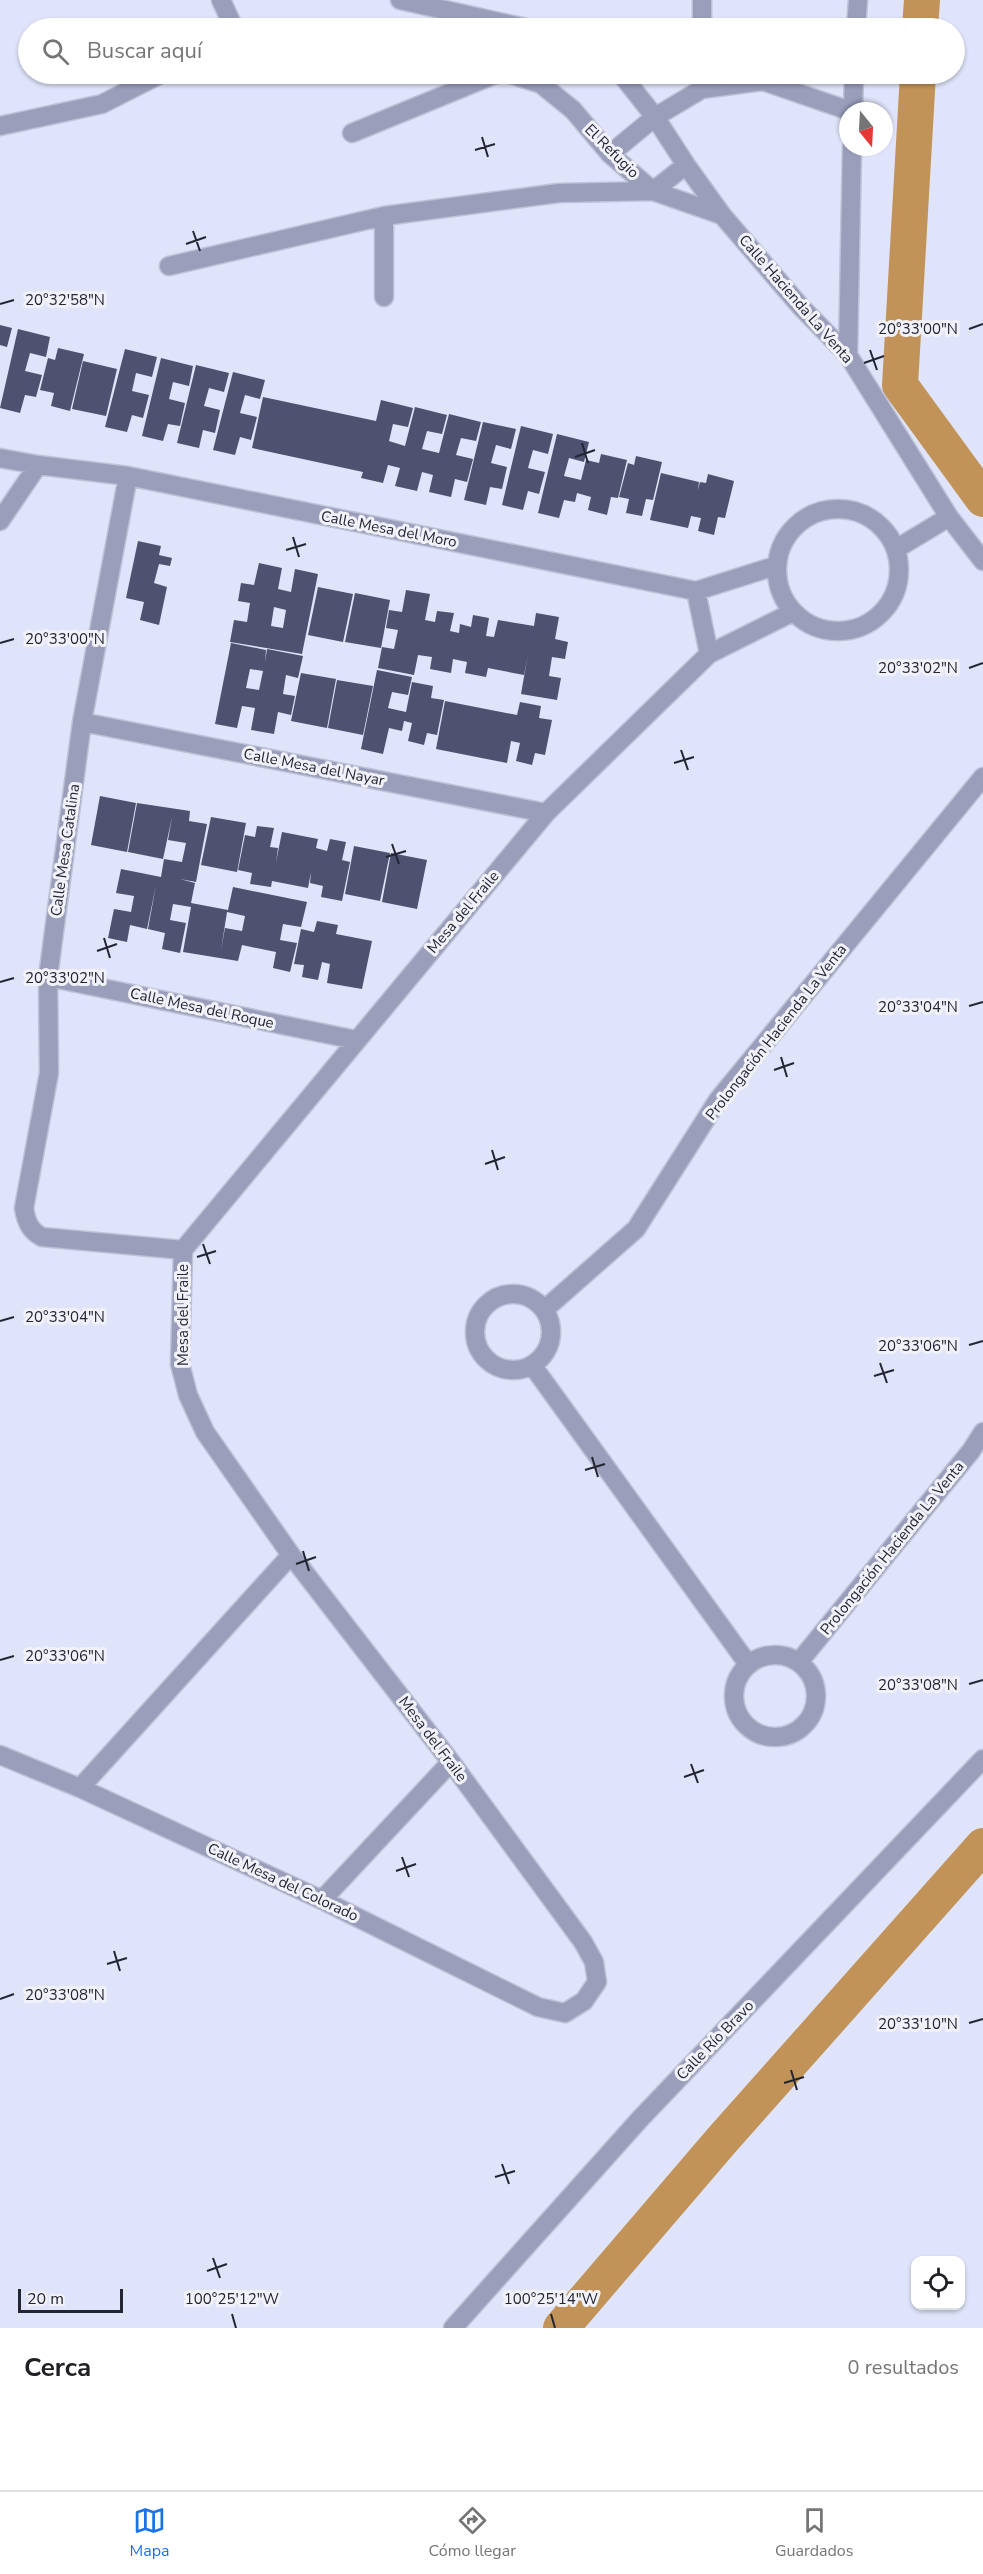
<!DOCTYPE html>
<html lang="es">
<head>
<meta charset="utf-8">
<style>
	:root { --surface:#fff; --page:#f2f2f2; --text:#202124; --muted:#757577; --line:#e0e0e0; --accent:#1a73e8 }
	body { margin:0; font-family:"Nunito Sans",sans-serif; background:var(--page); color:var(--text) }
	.controls { position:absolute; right:18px; bottom:18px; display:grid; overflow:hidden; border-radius:12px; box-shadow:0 2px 4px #0004 }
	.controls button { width:54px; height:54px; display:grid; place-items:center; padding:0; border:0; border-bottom:2px solid var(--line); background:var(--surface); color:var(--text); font:30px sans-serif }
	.compass { position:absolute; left:839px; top:102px; width:54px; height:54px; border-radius:50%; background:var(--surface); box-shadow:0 2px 4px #0004; rotate:162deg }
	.scale { position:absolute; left:18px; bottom:15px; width:105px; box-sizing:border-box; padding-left:6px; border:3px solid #232532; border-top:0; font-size:16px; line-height:21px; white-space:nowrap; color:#232532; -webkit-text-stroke:4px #f1f2f9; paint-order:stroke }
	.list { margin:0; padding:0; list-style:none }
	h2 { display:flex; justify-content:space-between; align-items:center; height:78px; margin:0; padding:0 24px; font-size:26px }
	h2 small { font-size:20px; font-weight:400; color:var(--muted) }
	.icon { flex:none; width:33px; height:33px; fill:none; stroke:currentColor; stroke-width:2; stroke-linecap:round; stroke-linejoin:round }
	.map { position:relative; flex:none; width:983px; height:2328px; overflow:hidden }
	.search { position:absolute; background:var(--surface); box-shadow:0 2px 4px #0004; left:18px; right:18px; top:18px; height:66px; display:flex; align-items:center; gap:15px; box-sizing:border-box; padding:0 21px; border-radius:33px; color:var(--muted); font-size:22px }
	.sheet { height:162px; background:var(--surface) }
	nav { display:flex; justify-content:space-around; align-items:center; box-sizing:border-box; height:84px; border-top:2px solid var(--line); background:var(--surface); font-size:16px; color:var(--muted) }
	nav a { display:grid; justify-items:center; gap:3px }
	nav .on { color:var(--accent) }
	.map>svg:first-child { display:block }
</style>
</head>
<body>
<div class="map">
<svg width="983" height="2328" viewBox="0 0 983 2328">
	<rect width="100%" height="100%" fill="#e0e4fa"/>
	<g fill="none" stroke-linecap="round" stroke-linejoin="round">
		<path stroke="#c19358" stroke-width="36" d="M920,28L922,0
			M918,74L900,385L983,499
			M561,2328L722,2140L983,1846"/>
	</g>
	<path fill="#4e516f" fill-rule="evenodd" d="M0,325L12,328L7,347L0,345Z
		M18,329L50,337L46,357L30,353L25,371L42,375L36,397L25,395L20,413L0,408Z
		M58,348L84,354L70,411L51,406L54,393L40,390L48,358L55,360Z
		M125,349L157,357L152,377L136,373L132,391L149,395L143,418L132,415L127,432L105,427Z
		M161,358L193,366L189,386L173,382L169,399L185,403L180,426L168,424L163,441L142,436Z
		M83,361L117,369L106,416L72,409Z
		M196,365L229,373L224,392L209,388L204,406L220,410L215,433L203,430L199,448L177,443Z
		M233,372L265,380L260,399L245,395L240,413L257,417L251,440L240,437L235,455L213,450Z
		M263,397L376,421L381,400L413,408L408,427L393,424L389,441L405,446L415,407L447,415L442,434L427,431L422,449L439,453L449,414L481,422L476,441L461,438L456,455L473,459L467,482L455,479L451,497L429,492L433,475L422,472L417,491L395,486L400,468L388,465L383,483L361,478L363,472L252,448Z
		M483,422L516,429L511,449L496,445L491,463L507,467L502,489L490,487L486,505L464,500Z
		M521,426L553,434L548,454L533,450L528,468L545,472L539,494L528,491L523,510L502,505Z
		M557,434L589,442L584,462L569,458L564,476L581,480L586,460L599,463L601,454L627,460L618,498L611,497L607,515L588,510L591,497L577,493L575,502L564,500L559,518L538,513Z
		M636,456L662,462L653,500L646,499L642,516L626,513L629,499L619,497L628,463L634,465Z
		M661,473L699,482L698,490L700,482L706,483L708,474L734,481L725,518L718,517L714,535L698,531L701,518L691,516L688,528L650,520Z
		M138,541L161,546L159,555L172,558L170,566L159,564L154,583L167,587L159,625L140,620L144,602L126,598Z
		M259,563L282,568L278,589L291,592L295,569L318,574L302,654L230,642L234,620L247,622L250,603L238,601L241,583L254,585ZM274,607L286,610L283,628L271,626Z
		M318,587L353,594L343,642L308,635Z
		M406,590L430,594L425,620L435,622L437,611L454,613L450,631L459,633L460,624L471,627L473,615L489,618L486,636L494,637L498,620L534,626L536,613L559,617L555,639L568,642L565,659L552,657L549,676L561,678L557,700L521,694L528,654L524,675L488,668L486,677L465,673L467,662L453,659L451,673L430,669L432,657L418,655L414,675L378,668L382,647L394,649L398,630L386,628L389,610L402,612Z
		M355,593L390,600L381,648L345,642Z
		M231,643L266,650L265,662L267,649L303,656L298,678L286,675L283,694L295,696L291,715L278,712L274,734L251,730L257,697L255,708L242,706L237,728L215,724ZM250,669L263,671L259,690L246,688Z
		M377,670L412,677L408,695L392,692L388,708L406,712L412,682L433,686L431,698L444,700L437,735L427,733L424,745L408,741L412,723L404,721L402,731L389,728L383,754L361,749Z
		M301,673L336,679L327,728L291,721Z
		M337,680L373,686L363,735L328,728Z
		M445,701L517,715L520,702L541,706L539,718L552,720L545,755L535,753L532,765L516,761L520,743L511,741L507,763L436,749Z
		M100,796L136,803L127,852L91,845Z
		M137,803L190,811L189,821L207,824L196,882L180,879L195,883L191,903L228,910L233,887L307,902L301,927L283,924L280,940L297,943L290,972L273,968L276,952L242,945L238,961L183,952L191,907L173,904L170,920L186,923L180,953L162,949L165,933L148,929L156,885L147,929L130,925L127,942L108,938L114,909L131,912L134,896L116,893L121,869L161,877L164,859L182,862L186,843L168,840L172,817L163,859L128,852ZM227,912L245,916L242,931L225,928L221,950Z
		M211,817L246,823L237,872L201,865Z
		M257,826L274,828L270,847L278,848L276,862L282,832L318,839L316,848L327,851L330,839L346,842L342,860L350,862L342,901L321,897L323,886L310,883L311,872L308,888L272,881L271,887L250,884L252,873L238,870L245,835L255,837Z
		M354,846L390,853L380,901L345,894Z
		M391,853L427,860L417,909L382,902Z
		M317,921L338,925L336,934L372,941L362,989L327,983L330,964L322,962L318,980L302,977L304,965L294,964L301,929L314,932Z"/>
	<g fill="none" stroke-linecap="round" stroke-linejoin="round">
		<g stroke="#bec2d6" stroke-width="21">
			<path id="minor" d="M221,0L234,28
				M400,0L526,28
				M702,0V18
				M856,28L858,0
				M510,74L541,84L573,110L610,154L653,191L722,215
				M621,74L655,117L686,165L722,215L801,307L848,355L949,517L983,561
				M853,111L854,74
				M0,126L102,104L161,74
				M352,133L496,74
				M610,154L655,117L702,89L763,81L850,111
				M169,266L384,216L559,193L653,191L686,165
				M384,297V216
				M848,355L852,147
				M0,458L38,465L128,476L696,591L775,566
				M128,476L82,722L48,977L49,1073L24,1208C26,1221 30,1231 42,1237L183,1250
				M777 570a61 61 0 1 1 122 0a61 61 0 1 1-122 0Z
				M0,521L38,465
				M896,549L949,517
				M696,591L709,654
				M82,722L546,813
				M48,977L356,1040
				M475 1332a38 38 0 1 1 76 0a38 38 0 1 1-76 0Z
				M544,1310L636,1229L718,1100L983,777
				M532,1365L748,1664
				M734 1696a41 41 0 1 1 82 0a41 41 0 1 1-82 0Z
				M799,1662L971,1451L983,1432
				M0,1755L80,1788L322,1900L538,2007L565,2013L584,2001L597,1982L594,1962L583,1942L451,1762L291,1555L205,1432L188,1395L180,1364L183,1250L546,813L709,654L791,613
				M80,1788L291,1555
				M322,1900L451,1762
				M453,2328L640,2119L983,1759"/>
		</g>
		<use href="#minor" stroke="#9a9ebb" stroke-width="18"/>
	</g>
	<path fill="none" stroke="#232532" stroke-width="2" d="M482,137L488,157M475,150L495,144M193,231L200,251M186,244L206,237M0,304L14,300M969,329L983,324M870,350L877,370M864,363L884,356M582,443L588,463M575,457L595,450M293,537L299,557M286,550L306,544M0,643L14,639M969,668L983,663M681,750L688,770M674,763L694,757M392,844L399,864M386,857L406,851M104,938L110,958M97,951L117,944M0,982L14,978M969,1006L983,1002M781,1057L787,1077M774,1070L794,1063M492,1150L498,1170M485,1164L505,1157M203,1244L210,1264M197,1257L216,1251M0,1321L14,1317M969,1345L983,1341M880,1363L887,1383M874,1376L894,1370M592,1457L598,1477M585,1470L605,1464M303,1551L309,1571M296,1564L316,1557M0,1660L14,1656M969,1684L983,1680M691,1764L698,1783M684,1777L704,1770M402,1857L409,1877M396,1871L416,1864M114,1951L120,1971M107,1964L127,1958M0,1999L14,1994M969,2023L983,2019M791,2070L797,2090M784,2083L804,2077M502,2164L509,2184M495,2177L515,2171M213,2258L220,2278M207,2271L227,2264M232,2314L236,2328M551,2314L555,2328"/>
	<g text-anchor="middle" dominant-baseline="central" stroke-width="6" stroke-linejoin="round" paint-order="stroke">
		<g font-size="15" fill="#232532" stroke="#f1f2f9">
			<text transform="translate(612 151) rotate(45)">El Refugio</text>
			<text transform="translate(796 299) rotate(49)">Calle Hacienda La Venta</text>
			<text transform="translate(389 529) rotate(11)">Calle Mesa del Moro</text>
			<text transform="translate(314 767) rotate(11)">Calle Mesa del Nayar</text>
			<text transform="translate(65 850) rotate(-82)">Calle Mesa Catalina</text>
			<text transform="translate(463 912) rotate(-50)">Mesa del Fraile</text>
			<text transform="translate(202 1008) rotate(12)">Calle Mesa del Roque</text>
			<text transform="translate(776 1032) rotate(-52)">Prolongación Hacienda La Venta</text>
			<text transform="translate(183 1315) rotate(-90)">Mesa del Fraile</text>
			<text transform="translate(892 1548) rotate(-51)">Prolongación Hacienda La Venta</text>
			<text transform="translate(433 1739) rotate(53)">Mesa del Fraile</text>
			<text transform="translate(283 1882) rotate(25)">Calle Mesa del Colorado</text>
			<text transform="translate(715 2040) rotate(-46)">Calle Río Bravo</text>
		</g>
	</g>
	<g font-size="15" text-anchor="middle" fill="#232532" stroke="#f1f2f9" stroke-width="6" stroke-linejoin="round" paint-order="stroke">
		<text x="65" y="305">20°32'58"N</text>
		<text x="918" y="334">20°33'00"N</text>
		<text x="65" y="644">20°33'00"N</text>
		<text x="918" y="673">20°33'02"N</text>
		<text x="65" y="983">20°33'02"N</text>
		<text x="918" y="1012">20°33'04"N</text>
		<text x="65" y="1322">20°33'04"N</text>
		<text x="918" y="1351">20°33'06"N</text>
		<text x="65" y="1661">20°33'06"N</text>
		<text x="918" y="1690">20°33'08"N</text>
		<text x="65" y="2000">20°33'08"N</text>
		<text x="918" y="2029">20°33'10"N</text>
		<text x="232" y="2304">100°25'12"W</text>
		<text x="551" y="2304">100°25'14"W</text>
	</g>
</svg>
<div class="controls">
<button><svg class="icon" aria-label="locate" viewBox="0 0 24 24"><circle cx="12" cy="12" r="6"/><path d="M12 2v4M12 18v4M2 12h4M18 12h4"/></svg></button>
</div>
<svg class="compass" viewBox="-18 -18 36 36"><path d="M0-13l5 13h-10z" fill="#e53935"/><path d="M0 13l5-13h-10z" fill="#757577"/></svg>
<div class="scale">20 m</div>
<div class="search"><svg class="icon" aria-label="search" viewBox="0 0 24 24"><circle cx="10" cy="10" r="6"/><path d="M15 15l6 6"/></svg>Buscar aquí</div>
</div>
<section class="sheet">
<h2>Cerca<small>0 resultados</small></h2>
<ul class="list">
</ul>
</section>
<nav>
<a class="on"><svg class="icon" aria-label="map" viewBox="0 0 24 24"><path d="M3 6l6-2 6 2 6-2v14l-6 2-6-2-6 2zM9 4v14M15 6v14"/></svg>Mapa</a>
<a><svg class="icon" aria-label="directions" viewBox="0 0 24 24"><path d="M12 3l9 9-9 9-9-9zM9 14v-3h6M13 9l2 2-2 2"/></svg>Cómo llegar</a>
<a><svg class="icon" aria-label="saved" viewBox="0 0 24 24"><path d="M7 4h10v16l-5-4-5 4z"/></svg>Guardados</a>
</nav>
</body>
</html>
